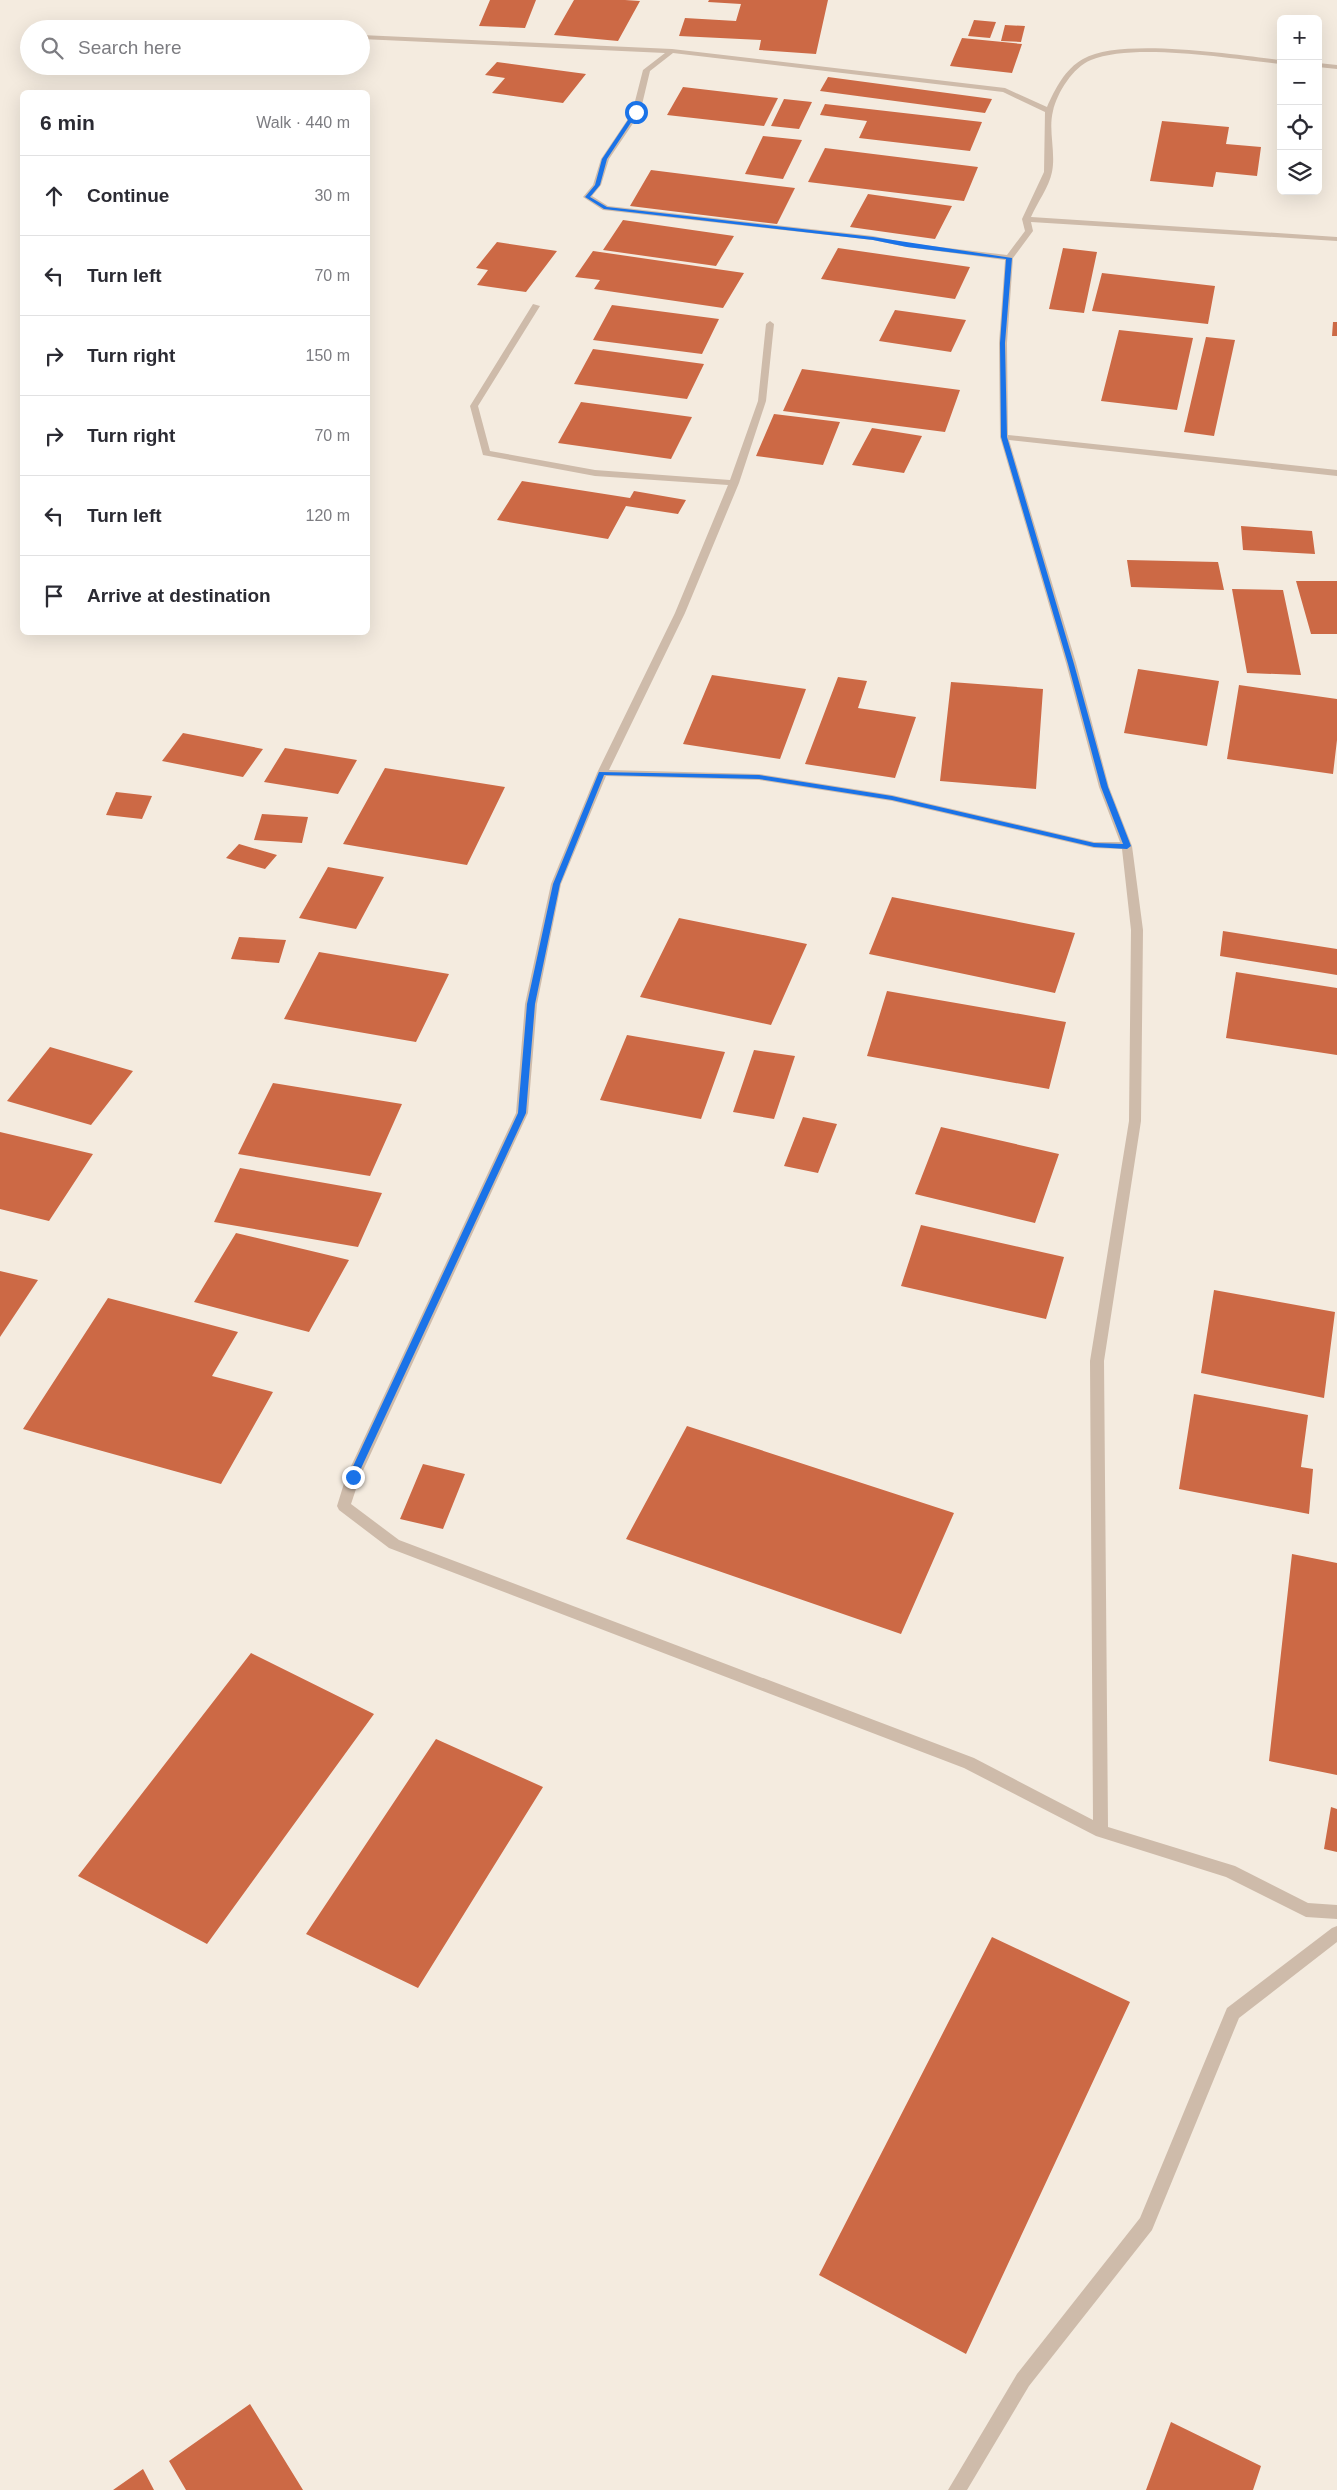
<!DOCTYPE html>
<html lang="en">
<head>
<meta charset="utf-8">
<style>
	:root { --surface:#fff; --page:#f2f2f3; --text:#2b2b33; --muted:#7c7c81; --line:#e1e1e2 }
	body { margin:0; font-family:Helvetica,sans-serif; background:var(--page); color:var(--text) }
	.controls { position:absolute; right:15px; top:15px; display:grid; overflow:hidden; border-radius:8px; box-shadow:0 5px 20px #0002 }
	.controls button { width:45px; height:45px; display:grid; place-items:center; padding:0; border:0; border-bottom:1px solid var(--line); background:var(--surface); color:var(--text); font:25px sans-serif }
	.stop { position:absolute; width:15px; height:15px; margin:-11px; border:4px solid #1a73e8; border-radius:50%; background:#fff }
	.stop.end { background:#1a73e8; border-color:#fff; box-shadow:0 1px 5px #0008 }
	.list { margin:0; padding:0; list-style:none }
	h2 { display:flex; justify-content:space-between; align-items:center; height:65px; margin:0; padding:0 20px; font-size:21px }
	h2 small { font-size:16px; font-weight:400; color:var(--muted) }
	.list li { display:grid; grid-template-columns:32px 1fr auto; gap:15px; align-items:center; box-sizing:border-box; height:80px; padding:0 20px; border-top:1px solid var(--line) }
	.list b { display:block; font-size:19px; white-space:nowrap }
	.list em { font-size:16px; font-style:normal; color:var(--muted) }
	.icon { flex:none; width:28px; height:28px; fill:none; stroke:currentColor; stroke-width:2; stroke-linecap:round; stroke-linejoin:round }
	.map { position:relative; flex:none; width:1337px; height:2490px; overflow:hidden }
	.search { position:absolute; background:var(--surface); box-shadow:0 5px 20px #0002; left:20px; top:20px; width:350px; height:55px; display:flex; align-items:center; gap:12px; box-sizing:border-box; padding:0 18px; border-radius:28px; color:var(--muted); font-size:19px }
	.panel { position:absolute; background:var(--surface); box-shadow:0 5px 20px #0002; left:20px; top:90px; width:350px; height:545px; border-radius:8px }
	.map>svg:first-child { display:block }
</style>
</head>
<body>
<div class="map">
<svg width="1337" height="2490" viewBox="0 0 1337 2490">
	<rect width="100%" height="100%" fill="#f4ebdf"/>
	<path fill="#cc6945" d="M490,0H536L525,28L479,26Z
		M574,0H625L640,1L618,41L554,35Z
		M709,0H828L816,54L759,50L761,40L679,36L685,18L736,21L741,4L708,2Z
		M974,20L996,22L990,38L968,36Z
		M1005,25L1025,26L1021,42L1001,41Z
		M962,38L1022,44L1012,73L950,66Z
		M497,62L586,74L563,103L492,93L505,78L485,75Z
		M828,77L992,99L985,113L820,91Z
		M683,87L778,98L764,126L667,115Z
		M784,99L812,102L799,129L771,126Z
		M825,104L982,122L970,151L859,138L867,121L820,115Z
		M1162,121L1229,127L1226,144L1261,147L1257,176L1216,172L1213,187L1150,181Z
		M763,136L802,140L783,179L745,174Z
		M825,148L978,167L964,201L808,182Z
		M651,170L795,188L777,224L630,206Z
		M868,194L952,206L935,239L850,227Z
		M623,220L734,236L716,266L603,250Z
		M497,242L557,251L526,292L477,285L488,270L476,268Z
		M838,248L970,267L955,299L821,279Z
		M1063,248L1097,252L1084,313L1049,309Z
		M593,251L744,273L723,308L594,289L600,280L575,277Z
		M1102,273L1215,286L1208,324L1092,311Z
		M612,305L719,319L702,354L593,340Z
		M895,310L966,320L951,352L879,341Z
		M1333,322H1337V336H1332Z
		M1119,330L1193,338L1177,410L1101,401Z
		M1206,337L1235,340L1214,436L1184,432Z
		M593,349L704,364L687,399L574,384Z
		M802,369L960,390L945,432L783,411Z
		M581,402L692,417L671,459L558,443Z
		M774,414L840,422L823,465L756,456Z
		M872,428L922,436L904,473L852,465Z
		M522,481L630,498L634,491L686,500L678,514L626,506L608,539L497,520Z
		M1241,526L1312,531L1315,554L1243,550Z
		M1127,560L1218,562L1224,590L1131,587Z
		M1296,581H1337V634H1311Z
		M1232,589L1283,590L1301,675L1247,673Z
		M1138,669L1219,681L1207,746L1124,733Z
		M712,675L806,689L780,759L683,744Z
		M838,677L867,681L858,708L916,717L895,778L805,764Z
		M951,682L1043,689L1036,789L940,781Z
		M1239,685L1337,699V740L1333,774L1227,759Z
		M183,733L263,749L243,777L162,761Z
		M285,748L357,760L338,794L264,782Z
		M385,768L505,787L467,865L343,844Z
		M116,792L152,796L142,819L106,815Z
		M262,814L308,817L302,843L254,840Z
		M239,844L277,855L265,869L226,858Z
		M328,867L384,877L356,929L299,918Z
		M892,897L1075,933L1055,993L869,954Z
		M679,918L807,944L771,1025L640,997Z
		M1223,931L1337,949V975L1220,956Z
		M239,937L286,940L279,963L231,959Z
		M319,952L449,974L416,1042L284,1019Z
		M1236,972L1337,988V1055L1226,1038Z
		M887,991L1066,1022L1049,1089L867,1056Z
		M627,1035L725,1052L701,1119L600,1100Z
		M50,1047L133,1071L91,1125L7,1101Z
		M754,1050L795,1056L774,1119L733,1112Z
		M273,1083L402,1104L370,1176L238,1154Z
		M803,1117L837,1124L818,1173L784,1166Z
		M941,1127L1059,1154L1035,1223L915,1194Z
		M0,1132L93,1154L49,1221L0,1209Z
		M240,1168L382,1193L358,1247L214,1222Z
		M921,1225L1064,1257L1046,1319L901,1286Z
		M236,1233L349,1260L309,1332L194,1302Z
		M0,1271L38,1280L0,1337Z
		M1214,1290L1335,1312L1324,1398L1201,1373Z
		M108,1298L238,1332L212,1376L273,1392L221,1484L23,1429Z
		M1194,1394L1308,1415L1301,1467L1313,1469L1309,1514L1179,1489Z
		M687,1426L954,1513L901,1634L626,1539Z
		M423,1464L465,1474L443,1529L400,1519Z
		M1292,1554L1337,1563V1775L1269,1761Z
		M251,1653L374,1714L207,1944L78,1876Z
		M436,1739L543,1787L418,1988L306,1934Z
		M1331,1807L1337,1809V1852L1324,1849Z
		M992,1937L1130,2002L966,2354L819,2275Z
		M250,2404L303,2490H186L169,2461Z
		M1171,2422L1261,2466L1253,2490H1146Z
		M143,2469L154,2490H113Z"/>
	<g fill="none" stroke-linecap="round" stroke-linejoin="round">
		<path fill="#cebbaa" fill-rule="evenodd" d="M361,35L672,49L1005,88L1047,107C1055,89 1065,69 1083,59C1121,37 1235,55 1281,60V64C1233,59 1134,42 1091,60C1073,67 1057,93 1053,111C1048,130 1056,152 1052,172C1049,187 1037,203 1031,217L1337,237V241L1031,222L1033,231L1013,258L1007,343L1008,435L1337,470V476L1009,440L1076,663L1109,787L1132,846L1143,930L1141,1121L1104,1361L1108,1827L1235,1866L1308,1903L1337,1905V1919L1306,1917L1226,1877L1096,1836L964,1768L389,1548L339,1510L337,1506L346,1477L516,1113L525,1004L551,884L597,773L675,613L728,485L595,476L483,455L470,406L533,304L540,306L478,406L490,451L595,470L730,480L758,401L766,324L770,321L774,324L766,401L739,483L685,613L609,770L759,774L892,795L1094,842H1120L1099,787L1066,663L1000,437L999,343L1005,260L907,247L873,240L603,210L583,197L593,185L601,159L632,113L643,70L665,53L361,39ZM673,53L1003,92L1045,112L1044,172L1022,219L1025,231L1007,255L907,243L873,236L608,206L592,196L601,185L609,159L640,113L650,71ZM606,776L759,780L892,801L1094,848L1122,849L1131,930L1129,1121L1090,1361L1093,1820L974,1758L399,1540L351,1504L360,1477L528,1113L537,1004L561,884Z
			M1318,63L1337,65V69L1318,67Z
			M1337,1926V1942L1239,2018L1152,2230L1029,2386L967,2490H948L1017,2374L1140,2218L1227,2008L1332,1928Z"/>
	</g>
	<path fill="#1a73e8" d="M634,111L638,112L607,159L600,185L590,197L607,207L873,237L1012,258L1005,343L1007,437L1074,664L1108,787L1131,846L1127,849L1094,847L892,800L759,779L604,775L560,884L535,1004L526,1113L357,1477L353,1480L348,1477L518,1113L527,1004L553,884L599,772L759,775L892,796L1094,843L1123,844L1101,787L1068,664L1001,437L1000,343L1006,259L907,247L873,240L604,209L585,197L595,185L602,159Z"/>
</svg>
<div class="controls">
<button>+</button>
<button>−</button>
<button><svg class="icon" aria-label="locate" viewBox="0 0 24 24"><circle cx="12" cy="12" r="6"/><path d="M12 2v4M12 18v4M2 12h4M18 12h4"/></svg></button>
<button><svg class="icon" aria-label="layers" viewBox="0 0 24 24"><path d="M12 4l9 5-9 5-9-5zM3 14l9 5 9-5"/></svg></button>
</div>
<div class="stop" style="left:636px;top:112px"></div>
<div class="stop end" style="left:353px;top:1477px"></div>
<div class="search"><svg class="icon" aria-label="search" viewBox="0 0 24 24"><circle cx="10" cy="10" r="6"/><path d="M15 15l6 6"/></svg>Search here</div>
<section class="panel">
<h2>6 min<small>Walk · 440 m</small></h2>
<ul class="list">
<li><svg class="icon" aria-label="ahead" viewBox="0 0 24 24"><path d="M12 20V5M6 11l6-6 6 6"/></svg><div><b>Continue</b></div><em>30 m</em></li>
<li><svg class="icon" aria-label="left" viewBox="0 0 24 24"><path d="M17 20v-9H6M10 6l-5 5 5 5"/></svg><div><b>Turn left</b></div><em>70 m</em></li>
<li><svg class="icon" aria-label="right" viewBox="0 0 24 24"><path d="M7 20v-9h11M14 6l5 5-5 5"/></svg><div><b>Turn right</b></div><em>150 m</em></li>
<li><svg class="icon" aria-label="right" viewBox="0 0 24 24"><path d="M7 20v-9h11M14 6l5 5-5 5"/></svg><div><b>Turn right</b></div><em>70 m</em></li>
<li><svg class="icon" aria-label="left" viewBox="0 0 24 24"><path d="M17 20v-9H6M10 6l-5 5 5 5"/></svg><div><b>Turn left</b></div><em>120 m</em></li>
<li><svg class="icon" aria-label="arrive" viewBox="0 0 24 24"><path d="M6 21V4h12l-3 4 3 4H6"/></svg><div><b>Arrive at destination</b></div></li>
</ul>
</section>
</div>
</body>
</html>
